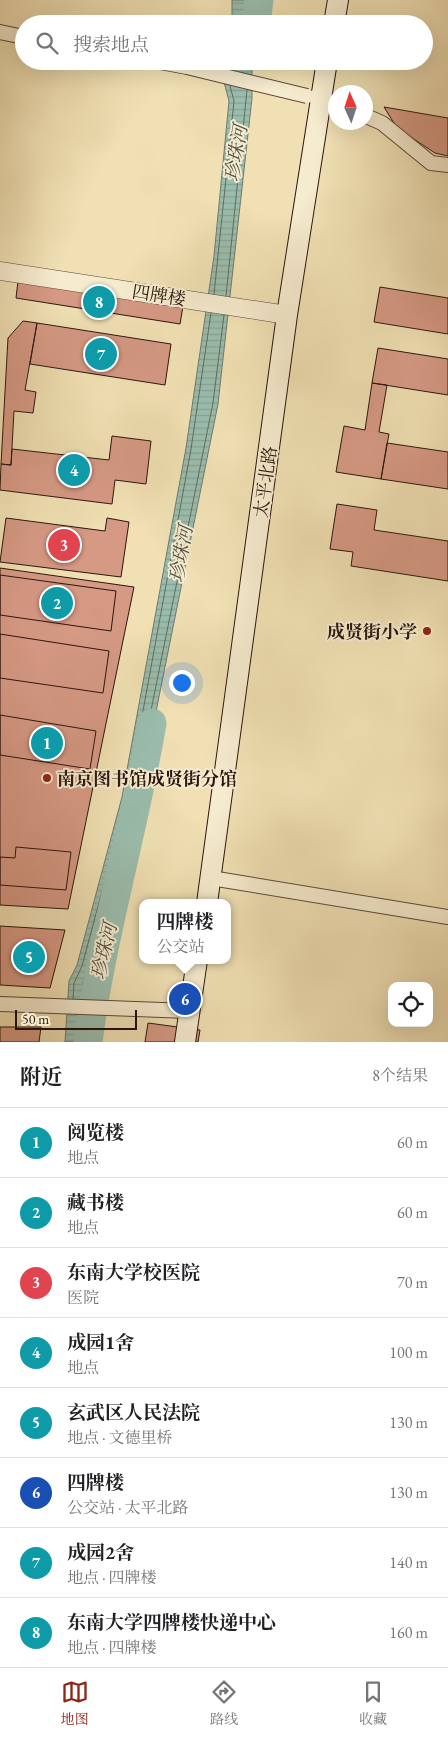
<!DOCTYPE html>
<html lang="zh">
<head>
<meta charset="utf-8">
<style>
	:root { --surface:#fff; --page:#f2f2f2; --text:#202124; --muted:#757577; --line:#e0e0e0; --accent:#8f2418 }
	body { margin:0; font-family:"EB Garamond","Noto Serif SC",serif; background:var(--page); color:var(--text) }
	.controls { position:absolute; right:15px; bottom:15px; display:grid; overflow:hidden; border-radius:10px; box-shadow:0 5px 20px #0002 }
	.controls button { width:45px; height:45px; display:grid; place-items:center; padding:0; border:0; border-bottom:1px solid var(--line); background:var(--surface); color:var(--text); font:25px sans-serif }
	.compass { position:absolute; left:328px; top:85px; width:45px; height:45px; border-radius:50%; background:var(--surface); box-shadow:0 5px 20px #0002; rotate:357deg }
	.scale { position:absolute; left:15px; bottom:12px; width:122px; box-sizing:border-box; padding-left:5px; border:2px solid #2b160f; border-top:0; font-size:14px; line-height:18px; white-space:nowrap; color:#2b160f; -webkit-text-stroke:4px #f5ebce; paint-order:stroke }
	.you { position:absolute; left:181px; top:682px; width:18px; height:18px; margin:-12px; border:4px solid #fff; border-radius:50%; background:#1a73e8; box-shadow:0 0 0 8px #1a73e833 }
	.badge { display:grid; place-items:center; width:32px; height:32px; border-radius:50%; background:var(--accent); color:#fff; font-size:16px; font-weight:700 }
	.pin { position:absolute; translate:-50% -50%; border:2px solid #fff; box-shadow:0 1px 5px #0006 }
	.popup { position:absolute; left:139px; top:899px; width:92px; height:65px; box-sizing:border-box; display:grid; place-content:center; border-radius:10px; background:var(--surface); filter:drop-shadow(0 1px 4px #0005); font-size:16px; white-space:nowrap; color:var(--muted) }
	.popup b { font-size:19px; color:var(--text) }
	.popup::after { content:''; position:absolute; left:50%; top:100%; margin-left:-10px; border:10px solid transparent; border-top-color:var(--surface) }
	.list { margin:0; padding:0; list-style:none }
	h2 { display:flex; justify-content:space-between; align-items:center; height:65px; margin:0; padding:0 20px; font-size:21px }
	h2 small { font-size:16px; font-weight:400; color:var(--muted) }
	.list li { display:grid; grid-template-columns:32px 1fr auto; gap:15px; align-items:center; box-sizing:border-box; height:70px; padding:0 20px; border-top:1px solid var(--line) }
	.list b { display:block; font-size:19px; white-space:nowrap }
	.list p { margin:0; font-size:16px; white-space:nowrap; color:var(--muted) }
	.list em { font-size:16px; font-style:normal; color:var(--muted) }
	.icon { flex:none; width:28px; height:28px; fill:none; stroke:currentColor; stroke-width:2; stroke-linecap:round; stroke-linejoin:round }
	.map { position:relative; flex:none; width:448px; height:1042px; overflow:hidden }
	.search { position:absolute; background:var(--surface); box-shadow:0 5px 20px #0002; left:15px; right:15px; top:15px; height:55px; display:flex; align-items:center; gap:12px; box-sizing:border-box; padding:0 18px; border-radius:28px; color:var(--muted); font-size:19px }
	.sheet { height:625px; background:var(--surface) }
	nav { display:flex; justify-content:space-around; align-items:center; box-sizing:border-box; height:70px; border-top:1px solid var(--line); background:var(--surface); font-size:14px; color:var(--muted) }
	nav a { display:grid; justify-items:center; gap:2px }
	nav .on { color:var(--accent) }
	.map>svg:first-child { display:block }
</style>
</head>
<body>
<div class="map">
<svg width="448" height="1042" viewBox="0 0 448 1042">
	<defs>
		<pattern id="water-rules" width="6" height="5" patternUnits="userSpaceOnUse" patternTransform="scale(1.25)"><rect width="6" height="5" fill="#9abdad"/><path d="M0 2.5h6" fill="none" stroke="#85a294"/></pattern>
	</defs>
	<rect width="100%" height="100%" fill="#f0e0b3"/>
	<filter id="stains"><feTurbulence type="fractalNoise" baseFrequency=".004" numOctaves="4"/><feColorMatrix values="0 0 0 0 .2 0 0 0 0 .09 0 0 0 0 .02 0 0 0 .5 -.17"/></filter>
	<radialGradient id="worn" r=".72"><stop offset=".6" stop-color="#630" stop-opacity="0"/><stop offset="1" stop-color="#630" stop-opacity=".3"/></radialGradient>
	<path fill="url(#water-rules)" stroke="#6e7a6e" d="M232,0H254L253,24H232Z
		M226,61H252V98L218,404L143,776L118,878L88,984L84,1042H65L69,981L77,965L122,797L186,448L214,256L229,101L224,82Z"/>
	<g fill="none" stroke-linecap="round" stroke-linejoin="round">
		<path stroke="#626a5e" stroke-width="1" d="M214,294L234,101L230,86
			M226,296L247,90
			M73,999L74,983L82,966L127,798L191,449L211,313
			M81,999L83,982L113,877L138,775L213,403L224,315"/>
		<path stroke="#9abdad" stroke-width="29" d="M256,24L259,0
			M88,1042C102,934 134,830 152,723"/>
	</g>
	<path fill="#d69984" stroke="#2b160f" d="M384,107L448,118V156L435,153L397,128Z
		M18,281L183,306L180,324L16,298Z
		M380,287L448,298V334L374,322Z
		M23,321L37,323L25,390L36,392L33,413L14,411L11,465L1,464L8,338Z
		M37,323L171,344L165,385L30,364Z
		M378,348L448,359V395L372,383Z
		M372,383L387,385L379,432L389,434L381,479L336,472L344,426L365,430Z
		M112,436L151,441L146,484L115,480L112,504L0,490L1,464L11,465L12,449L109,460Z
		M387,443L448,452V489L381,479Z
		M337,504L377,510L374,530L448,541V581L351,566L353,552L330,549Z
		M6,518L105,531L107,518L129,522L121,577L0,562Z
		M0,568L134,587L68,909L0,905Z
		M0,575L116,591L111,631L0,615Z
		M0,634L109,651L103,693L0,678Z
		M0,715L96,731L90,769L0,755Z
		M16,847L71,852L66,890L0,885V857L15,858Z
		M0,926L65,930L50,988L0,985Z
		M148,1023L200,1030L198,1042H145Z
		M0,1027H41L39,1042H0Z"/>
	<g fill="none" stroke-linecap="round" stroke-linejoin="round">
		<g stroke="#5c4838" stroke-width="16">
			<path id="minor" d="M0,32L24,37
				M155,61L187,67
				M315,97L336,105
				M366,116L382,123L431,163L448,165
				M211,878L448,917
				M0,1004L189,1011"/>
		</g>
		<g stroke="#5c4838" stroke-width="19">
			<path id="tertiary" d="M0,271L287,315"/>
		</g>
		<g stroke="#2b160f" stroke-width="22">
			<path id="secondary" d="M334,24L338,0
				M207,903L287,315L327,61
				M185,1042L197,960"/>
		</g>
		<use href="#minor" stroke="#f5ebce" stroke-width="14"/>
		<use href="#tertiary" stroke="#f5ebce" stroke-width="18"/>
		<use href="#secondary" stroke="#f5ebce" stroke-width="20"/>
		<g stroke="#5c4838" stroke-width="16" stroke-linecap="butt">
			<path id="minor-bridge" d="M187,67L307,96"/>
		</g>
		<use href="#minor-bridge" stroke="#f5ebce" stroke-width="14"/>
	</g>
	<g fill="#8f2418" stroke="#f5ebce" stroke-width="2">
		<circle cx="427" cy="631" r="5"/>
		<circle cx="47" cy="778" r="5"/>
	</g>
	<g text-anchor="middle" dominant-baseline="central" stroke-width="4" stroke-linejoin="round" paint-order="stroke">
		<g font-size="18" fill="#2b160f" stroke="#f5ebce">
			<text transform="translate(159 295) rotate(9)">四牌楼</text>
			<text transform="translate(265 482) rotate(-82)">太平北路</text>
		</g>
		<g font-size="18" font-weight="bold" fill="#2b160f" stroke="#f5ebce" text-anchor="end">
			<text x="417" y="631">成贤街小学</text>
			<text x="57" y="778" text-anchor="start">南京图书馆成贤街分馆</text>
		</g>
		<g font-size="19" font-style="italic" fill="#525046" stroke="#f5ebce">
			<text transform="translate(236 153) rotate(-81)">珍珠河</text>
			<text transform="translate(181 554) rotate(-80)">珍珠河</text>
			<text transform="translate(104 951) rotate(-77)">珍珠河</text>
		</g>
	</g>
	<rect width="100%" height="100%" filter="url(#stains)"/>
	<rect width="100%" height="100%" fill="url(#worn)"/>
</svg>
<div class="controls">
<button><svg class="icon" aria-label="locate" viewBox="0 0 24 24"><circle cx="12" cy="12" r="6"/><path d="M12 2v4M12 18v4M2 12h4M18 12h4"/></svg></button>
</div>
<svg class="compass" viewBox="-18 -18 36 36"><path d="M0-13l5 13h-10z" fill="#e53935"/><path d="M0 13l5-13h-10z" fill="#757577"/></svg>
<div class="scale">50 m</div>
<div class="you"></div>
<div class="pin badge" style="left:47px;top:743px;background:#0f9aa8">1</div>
<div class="pin badge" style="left:57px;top:603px;background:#0f9aa8">2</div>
<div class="pin badge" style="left:64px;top:545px;background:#e0444e">3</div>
<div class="pin badge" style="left:74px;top:470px;background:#0f9aa8">4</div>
<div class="pin badge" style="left:29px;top:957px;background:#0f9aa8">5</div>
<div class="pin badge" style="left:185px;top:999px;background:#1a4fb4">6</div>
<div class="popup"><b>四牌楼</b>公交站</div>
<div class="pin badge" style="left:101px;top:354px;background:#0f9aa8">7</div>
<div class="pin badge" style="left:99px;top:302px;background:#0f9aa8">8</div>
<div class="search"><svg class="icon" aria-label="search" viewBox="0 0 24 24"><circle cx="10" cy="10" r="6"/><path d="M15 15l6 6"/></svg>搜索地点</div>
</div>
<section class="sheet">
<h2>附近<small>8个结果</small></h2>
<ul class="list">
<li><span class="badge" style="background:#0f9aa8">1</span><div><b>阅览楼</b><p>地点</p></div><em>60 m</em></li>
<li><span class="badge" style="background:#0f9aa8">2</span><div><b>藏书楼</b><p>地点</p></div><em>60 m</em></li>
<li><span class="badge" style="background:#e0444e">3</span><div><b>东南大学校医院</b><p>医院</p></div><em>70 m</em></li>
<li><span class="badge" style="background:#0f9aa8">4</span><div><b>成园1舍</b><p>地点</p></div><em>100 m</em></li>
<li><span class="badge" style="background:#0f9aa8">5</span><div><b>玄武区人民法院</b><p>地点 · 文德里桥</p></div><em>130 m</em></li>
<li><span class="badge" style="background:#1a4fb4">6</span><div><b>四牌楼</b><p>公交站 · 太平北路</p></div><em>130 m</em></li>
<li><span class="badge" style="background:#0f9aa8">7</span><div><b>成园2舍</b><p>地点 · 四牌楼</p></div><em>140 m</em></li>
<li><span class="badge" style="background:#0f9aa8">8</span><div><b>东南大学四牌楼快递中心</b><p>地点 · 四牌楼</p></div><em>160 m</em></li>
</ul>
</section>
<nav>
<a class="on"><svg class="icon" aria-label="map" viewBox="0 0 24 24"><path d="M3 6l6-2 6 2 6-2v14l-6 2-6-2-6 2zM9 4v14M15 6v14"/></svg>地图</a>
<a><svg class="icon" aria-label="directions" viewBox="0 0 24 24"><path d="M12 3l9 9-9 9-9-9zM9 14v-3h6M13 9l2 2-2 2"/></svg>路线</a>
<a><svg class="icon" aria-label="saved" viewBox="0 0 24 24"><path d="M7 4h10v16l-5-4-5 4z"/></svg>收藏</a>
</nav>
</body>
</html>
